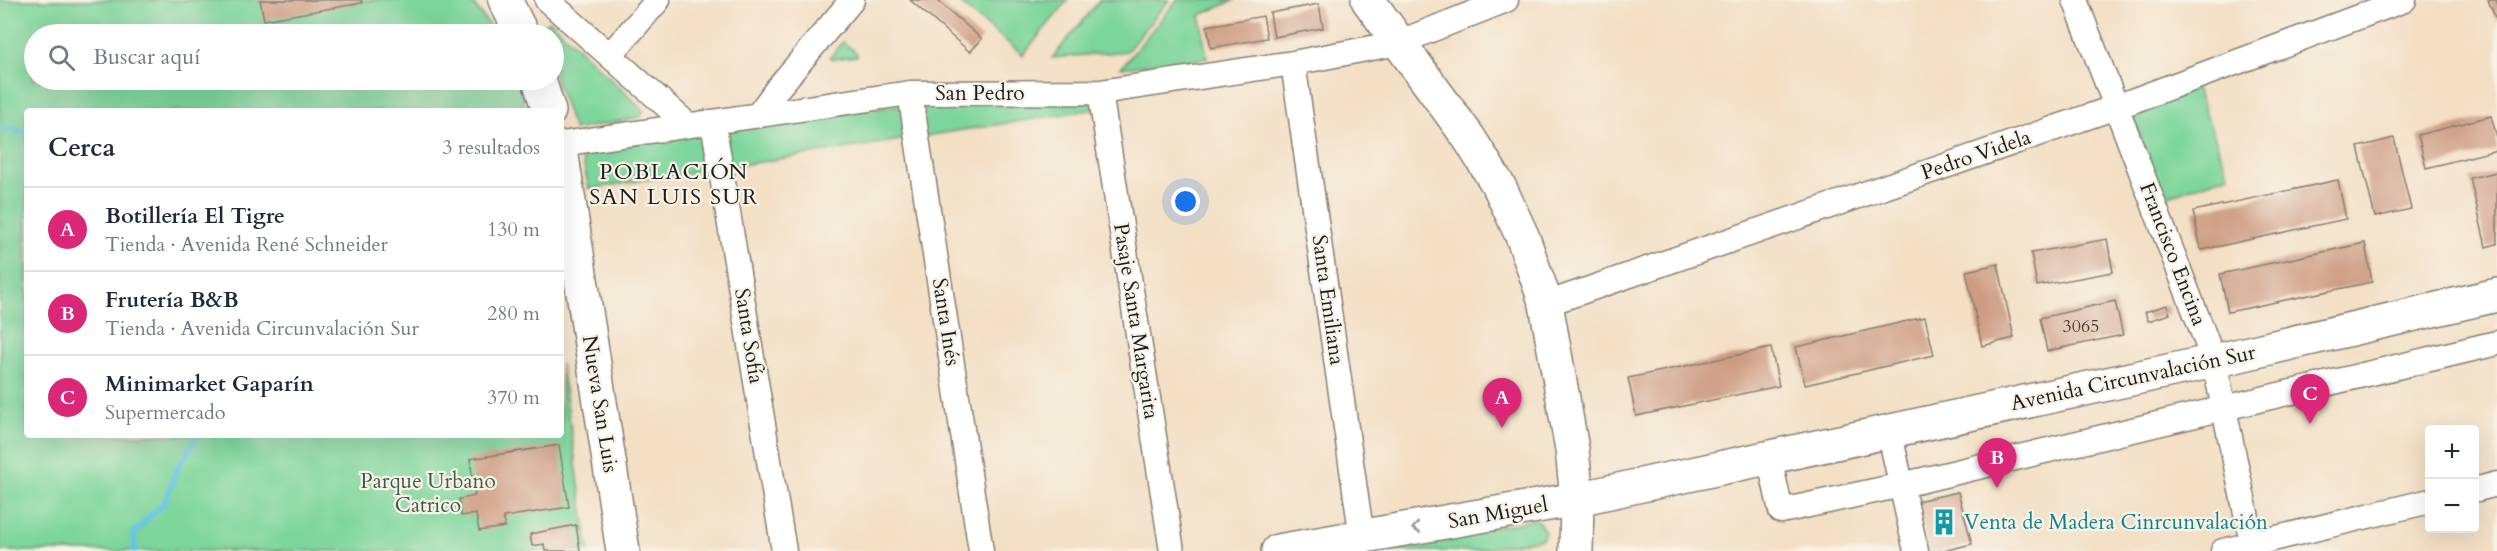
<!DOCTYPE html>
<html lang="es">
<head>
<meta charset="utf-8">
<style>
	:root { --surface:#fff; --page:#f2f2f3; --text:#1f2937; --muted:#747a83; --line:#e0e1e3; --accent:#db2777 }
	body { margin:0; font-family:Cardo,serif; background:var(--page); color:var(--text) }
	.controls { position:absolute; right:18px; bottom:18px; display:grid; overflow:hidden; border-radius:6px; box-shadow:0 6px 24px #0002 }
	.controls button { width:54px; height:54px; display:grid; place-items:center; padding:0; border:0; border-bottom:2px solid var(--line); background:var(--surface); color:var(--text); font:30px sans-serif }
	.you { position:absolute; left:1186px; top:202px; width:21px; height:21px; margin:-15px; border:4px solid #fff; border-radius:50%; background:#1a73e8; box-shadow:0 0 0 9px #1a73e833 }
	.badge { display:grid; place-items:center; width:39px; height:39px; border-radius:50%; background:var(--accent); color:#fff; font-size:20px; font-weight:700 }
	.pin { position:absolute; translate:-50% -50px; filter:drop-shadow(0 2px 3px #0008) }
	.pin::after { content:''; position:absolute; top:32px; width:21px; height:18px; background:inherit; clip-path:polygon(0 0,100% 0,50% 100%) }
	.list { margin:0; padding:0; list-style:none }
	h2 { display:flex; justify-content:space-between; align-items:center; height:78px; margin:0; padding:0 24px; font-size:26px }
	h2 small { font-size:20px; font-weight:400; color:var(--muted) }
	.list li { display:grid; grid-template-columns:39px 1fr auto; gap:18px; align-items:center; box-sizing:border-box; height:84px; padding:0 24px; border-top:2px solid var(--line) }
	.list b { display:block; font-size:22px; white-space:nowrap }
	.list p { margin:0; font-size:20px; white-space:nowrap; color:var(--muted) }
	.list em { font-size:20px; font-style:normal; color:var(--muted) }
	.icon { flex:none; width:33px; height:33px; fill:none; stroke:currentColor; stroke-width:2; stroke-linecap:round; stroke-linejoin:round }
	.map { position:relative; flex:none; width:2497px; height:551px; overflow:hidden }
	.search { position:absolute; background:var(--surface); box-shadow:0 6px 24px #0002; left:24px; top:24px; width:540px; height:66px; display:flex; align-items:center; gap:15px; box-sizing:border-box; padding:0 21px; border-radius:33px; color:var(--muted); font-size:22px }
	.panel { position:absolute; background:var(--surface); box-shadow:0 6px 24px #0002; left:24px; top:108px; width:540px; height:330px; border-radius:6px }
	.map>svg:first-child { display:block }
</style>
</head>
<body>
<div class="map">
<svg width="2497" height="551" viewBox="0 0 2497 551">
	<rect width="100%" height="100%" fill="#f7f3e8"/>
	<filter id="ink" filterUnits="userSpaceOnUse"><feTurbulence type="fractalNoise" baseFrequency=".0167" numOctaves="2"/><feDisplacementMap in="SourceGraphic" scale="12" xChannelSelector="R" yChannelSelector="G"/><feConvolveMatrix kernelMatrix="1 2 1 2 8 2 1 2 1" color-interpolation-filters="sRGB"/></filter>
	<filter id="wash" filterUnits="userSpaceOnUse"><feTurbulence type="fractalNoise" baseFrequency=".008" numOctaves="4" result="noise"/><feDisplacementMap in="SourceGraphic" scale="24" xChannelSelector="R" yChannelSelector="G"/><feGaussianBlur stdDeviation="1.35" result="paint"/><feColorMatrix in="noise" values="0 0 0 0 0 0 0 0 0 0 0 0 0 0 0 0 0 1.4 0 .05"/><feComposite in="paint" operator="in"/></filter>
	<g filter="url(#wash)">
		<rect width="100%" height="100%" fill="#f3dfc4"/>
		<path fill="#7cd59a" stroke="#4c785b" stroke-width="1.5" d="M0,0H470L496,34H34V80H519L522,86L524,111H27V435H561V363L589,551H0Z
			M956,0H1068L1023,55Z
			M1100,0H1169L1127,51L1052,58Z
			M1177,0H1235L1200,15L1207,58L1121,68Z
			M550,21L643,110L641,117L574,130L554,75V34H538L535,28Z
			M843,42L857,53V56L832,59L830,57Z
			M2196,88L2229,175L2163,198L2133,117L2141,108Z
			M942,99L1095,102L1097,109L589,189L581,151Z
			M1537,519L1545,532L1542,539L1473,551H1374Z"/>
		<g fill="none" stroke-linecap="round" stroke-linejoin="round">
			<path stroke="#63c3e1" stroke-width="6" d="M0,128L25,132L27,135
				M135,551L133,533L164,503L177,469L198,435"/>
		</g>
		<g id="blocks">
			<path fill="#cf9c83" d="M260,0H361L362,3L264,20Z
				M910,0H937L982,39L970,52Z
				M2488,0H2497V22Z
				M1319,4L1323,28L1274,37L1270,13Z
				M1263,16L1267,38L1211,48L1207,26Z
				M2491,116L2497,137V150L2426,168L2418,135Z
				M2394,138L2411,209L2375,217L2358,147Z
				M2497,172V244L2486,247L2470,178Z
				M2338,180L2346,219L2201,250L2193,211Z
				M2107,239L2113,272L2037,286L2031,253Z
				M2365,243L2372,282L2228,312L2220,274Z
				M1998,264L2014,338L1982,346L1966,271Z
				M2115,301L2123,335L2047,351L2040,318Z
				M2167,305L2170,314L2148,321L2145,312Z
				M1925,317L1934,355L1805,385L1796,347Z
				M1771,348L1779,386L1636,416L1628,378Z
				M559,445L569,507L503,517L505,527L479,531L476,514L461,516L459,499L475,496L470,459Z
				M1958,492L1972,544L1943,551H1928L1917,501Z
				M576,525L580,551H545L544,544L532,546L530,534Z"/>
		</g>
	</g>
	<g filter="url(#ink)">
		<use href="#blocks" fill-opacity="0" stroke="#887e70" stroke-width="1.5"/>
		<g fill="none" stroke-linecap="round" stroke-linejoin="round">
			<g stroke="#887e70" stroke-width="27">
				<path id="street" d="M547,0L688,125
					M2075,0L2214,361L2254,551
					M610,55L658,0
					M1293,63L1362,538
					M1100,92L1172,551
					M910,93L981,551
					M758,115L777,89L852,0
					M713,122L784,551
					M561,144L910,93L1100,92L1293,63L1398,43L1506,0
					M1546,304L2116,107L2404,0
					M1889,430L1916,551
					M1769,457L1781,511L1902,485L2497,343
					M2474,490L2497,484
					M2223,551L2430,501"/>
			</g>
			<g stroke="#887e70" stroke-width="36">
				<path id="secondary" d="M505,0L522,34
					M1368,0L1469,138L1500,188L1523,238L1546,304L1572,449L1577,499L1576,551
					M539,80L549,111
					M561,150L623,551
					M1278,551L1577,499L2214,361L2497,295"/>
			</g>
			<use href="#street" stroke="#fff" stroke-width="24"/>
			<use href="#secondary" stroke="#fff" stroke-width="33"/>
		</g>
		<defs><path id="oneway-chevron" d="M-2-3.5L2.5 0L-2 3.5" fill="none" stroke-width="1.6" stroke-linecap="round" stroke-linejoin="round" transform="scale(1.5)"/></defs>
		<use stroke="#999" href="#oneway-chevron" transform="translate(1416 528) rotate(170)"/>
	</g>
	<defs>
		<g id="building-bare" transform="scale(2.07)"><path d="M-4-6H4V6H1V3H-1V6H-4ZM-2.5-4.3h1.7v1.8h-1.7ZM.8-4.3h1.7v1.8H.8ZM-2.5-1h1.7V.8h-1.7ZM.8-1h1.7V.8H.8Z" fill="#0f9aa8" stroke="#f7f3e8" stroke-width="2.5" paint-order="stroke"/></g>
	</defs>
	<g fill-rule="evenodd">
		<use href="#building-bare" x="1944" y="522"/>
	</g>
	<g text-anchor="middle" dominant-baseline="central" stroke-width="4.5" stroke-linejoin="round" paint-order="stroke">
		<g font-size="18" fill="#493c36">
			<text x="2081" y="326">3065</text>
		</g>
		<g font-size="21" fill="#1c1c1c" stroke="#f7f3e8">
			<text x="980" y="93">San Pedro</text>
			<text transform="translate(1976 155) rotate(-19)">Pedro Videla</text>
			<text transform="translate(2173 254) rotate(69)">Francisco Encina</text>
			<text transform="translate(1328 300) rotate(82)">Santa Emiliana</text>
			<text transform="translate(1136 321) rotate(81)">Pasaje Santa Margarita</text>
			<text transform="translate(946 322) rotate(81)">Santa Inés</text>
			<text transform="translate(749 336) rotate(81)">Santa Sofía</text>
			<text transform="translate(2133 378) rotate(-12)">Avenida Circunvalación Sur</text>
			<text transform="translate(600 404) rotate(81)">Nueva San Luis</text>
			<text transform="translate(1498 513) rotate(-10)">San Miguel</text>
		</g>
		<g font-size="21" fill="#3e5d48" stroke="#f7f3e8">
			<text x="428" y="481">Parque Urbano<tspan x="428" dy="24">Catrico</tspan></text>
		</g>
		<g font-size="21" fill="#0d838f" stroke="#f7f3e8" text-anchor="start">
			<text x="1964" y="522">Venta de Madera Cinrcunvalación</text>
		</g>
		<g font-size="22" letter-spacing="1.5" fill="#1c1c1c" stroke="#f7f3e8">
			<text x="674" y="172">POBLACIÓN<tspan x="674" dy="25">SAN LUIS SUR</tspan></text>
		</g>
	</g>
</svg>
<div class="controls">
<button>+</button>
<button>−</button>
</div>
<div class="you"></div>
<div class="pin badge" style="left:1502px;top:428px">A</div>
<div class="pin badge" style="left:1997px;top:488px">B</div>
<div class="pin badge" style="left:2310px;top:424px">C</div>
<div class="search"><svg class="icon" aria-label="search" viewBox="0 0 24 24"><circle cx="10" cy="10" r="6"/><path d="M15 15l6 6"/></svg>Buscar aquí</div>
<section class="panel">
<h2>Cerca<small>3 resultados</small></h2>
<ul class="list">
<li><span class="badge">A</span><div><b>Botillería El Tigre</b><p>Tienda · Avenida René Schneider</p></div><em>130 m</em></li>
<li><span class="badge">B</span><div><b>Frutería B&amp;B</b><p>Tienda · Avenida Circunvalación Sur</p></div><em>280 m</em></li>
<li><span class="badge">C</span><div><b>Minimarket Gaparín</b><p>Supermercado</p></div><em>370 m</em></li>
</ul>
</section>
</div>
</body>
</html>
